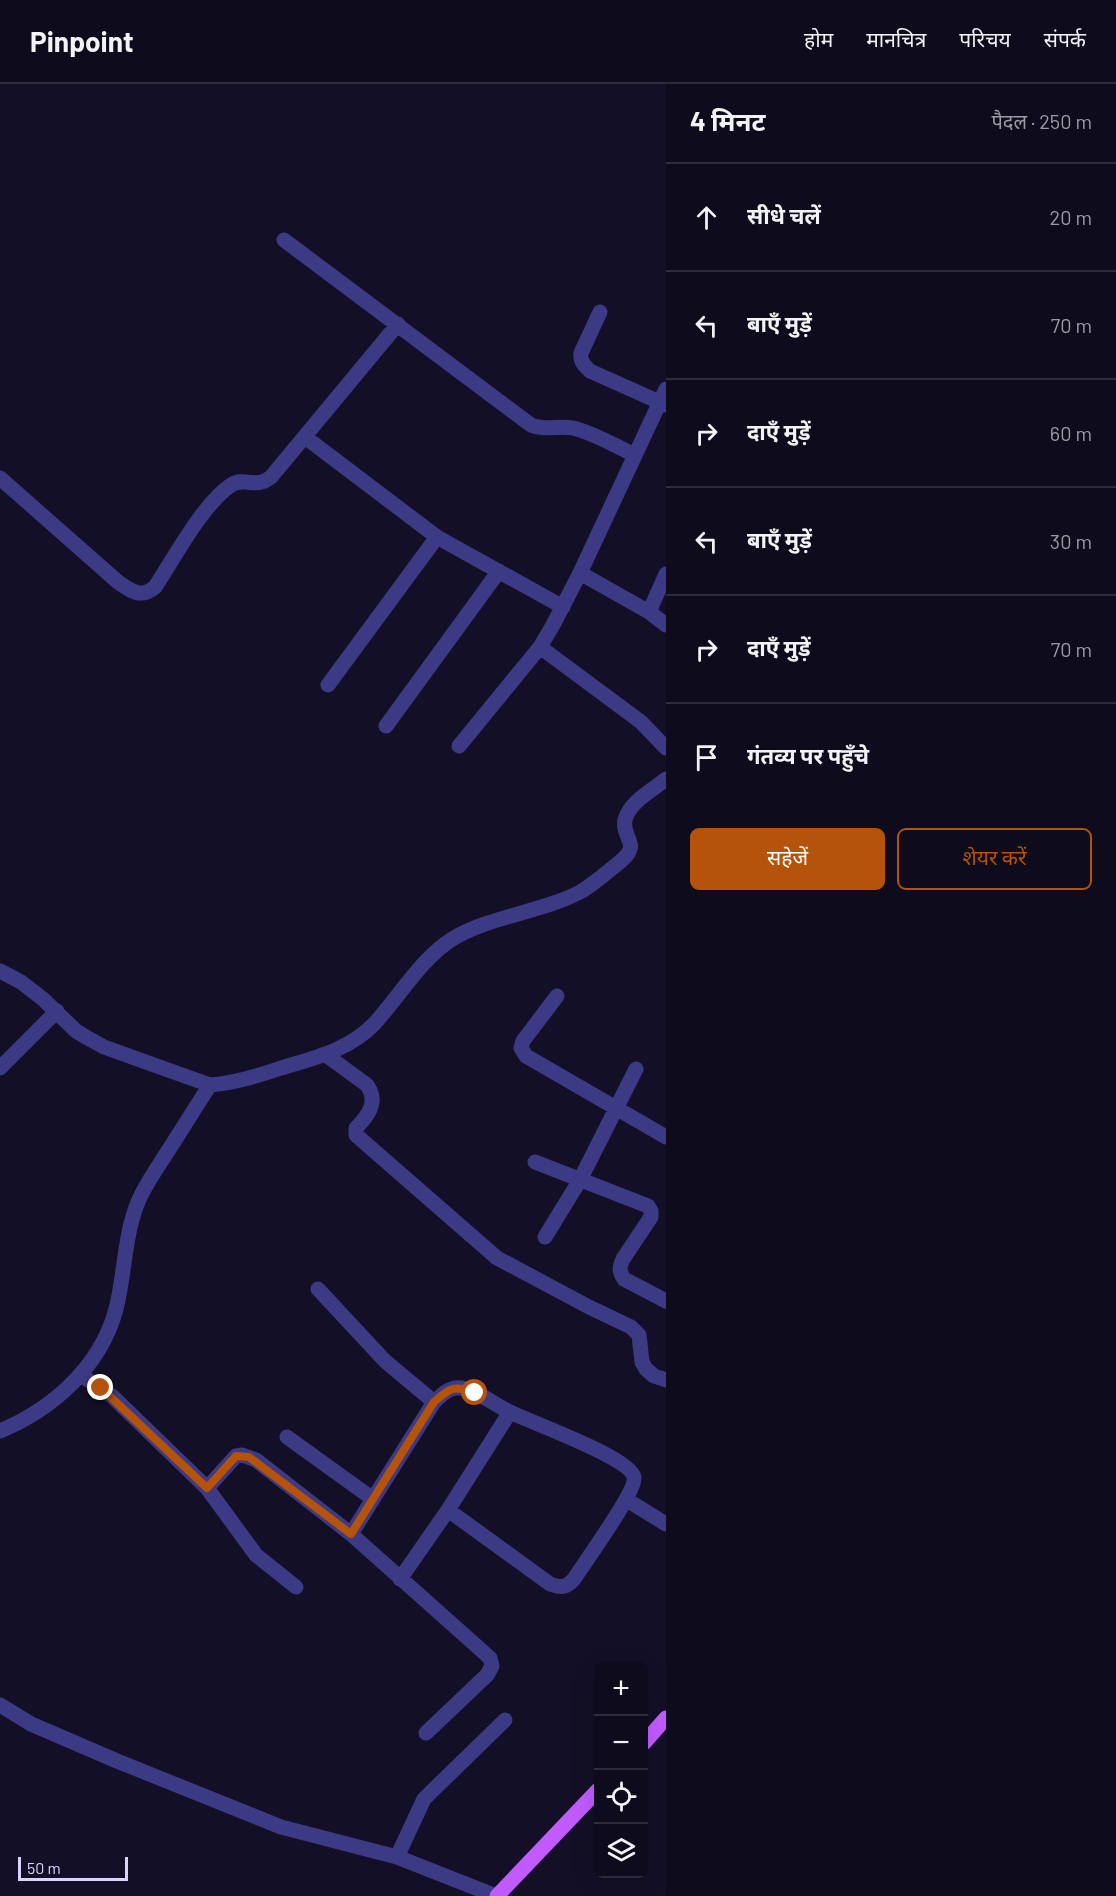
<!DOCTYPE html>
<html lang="hi">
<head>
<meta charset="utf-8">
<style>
	:root { --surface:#0e0b1c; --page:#171425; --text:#f1f3f6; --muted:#9b9ba3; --line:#2e2b3b; --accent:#b45309 }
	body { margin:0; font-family:Barlow,"Noto Sans Devanagari",sans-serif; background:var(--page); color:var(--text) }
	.controls { position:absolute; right:18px; bottom:18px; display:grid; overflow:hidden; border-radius:9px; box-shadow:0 6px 24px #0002 }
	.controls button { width:54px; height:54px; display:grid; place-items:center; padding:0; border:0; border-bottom:2px solid var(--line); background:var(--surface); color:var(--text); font:30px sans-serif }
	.scale { position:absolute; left:18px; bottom:15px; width:110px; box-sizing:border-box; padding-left:6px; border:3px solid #d9d4ff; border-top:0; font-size:16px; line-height:21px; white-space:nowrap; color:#d9d4ff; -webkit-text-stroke:4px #130f26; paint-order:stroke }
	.stop { position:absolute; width:18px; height:18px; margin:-14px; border:4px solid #b45309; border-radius:50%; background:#fff }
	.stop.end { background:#b45309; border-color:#fff; box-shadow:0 2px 6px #0008 }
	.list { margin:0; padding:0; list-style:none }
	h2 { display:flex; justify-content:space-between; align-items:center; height:78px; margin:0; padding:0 24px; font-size:26px }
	h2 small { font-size:20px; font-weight:400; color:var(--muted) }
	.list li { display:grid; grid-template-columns:39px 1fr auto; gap:18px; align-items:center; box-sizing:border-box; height:108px; padding:0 24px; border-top:2px solid var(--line) }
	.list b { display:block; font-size:22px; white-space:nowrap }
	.list em { font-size:20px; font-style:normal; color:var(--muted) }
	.actions { display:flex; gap:12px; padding:18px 24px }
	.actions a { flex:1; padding:14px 0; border:2px solid var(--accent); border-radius:9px; text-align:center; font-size:21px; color:var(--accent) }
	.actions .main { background:var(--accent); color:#fff }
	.icon { flex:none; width:33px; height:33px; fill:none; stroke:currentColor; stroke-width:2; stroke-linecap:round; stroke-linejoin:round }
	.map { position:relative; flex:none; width:666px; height:1812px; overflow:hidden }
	header { display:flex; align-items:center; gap:36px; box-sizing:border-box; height:84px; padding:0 30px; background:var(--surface); border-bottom:2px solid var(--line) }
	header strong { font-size:28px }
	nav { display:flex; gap:33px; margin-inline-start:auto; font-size:21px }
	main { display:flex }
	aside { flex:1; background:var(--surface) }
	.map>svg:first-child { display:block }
</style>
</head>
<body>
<header>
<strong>Pinpoint</strong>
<nav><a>होम</a><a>मानचित्र</a><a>परिचय</a><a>संपर्क</a></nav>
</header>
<main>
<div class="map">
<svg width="666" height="1812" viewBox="0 0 666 1812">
	<rect width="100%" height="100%" fill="#130f26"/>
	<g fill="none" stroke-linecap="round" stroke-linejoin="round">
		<path stroke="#3d3a85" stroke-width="15" d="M284,156L531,341C545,347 558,341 573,344C594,349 615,362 635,371
			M600,228L581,269C580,278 584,281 590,287L666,321
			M305,353L437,453L563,523
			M0,394L118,498C131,507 141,515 155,503C175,473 202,421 231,401C244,392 255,406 271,393L398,240
			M580,489L649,528L666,541
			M649,528L666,490
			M540,563L641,638L666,664
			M328,601L437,453
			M386,642L499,487
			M459,662L540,563L553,541L580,489L666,305
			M0,887L21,898L43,915L76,947L86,953L104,963L210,1001C235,999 258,992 281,984C314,974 349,966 374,940C399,913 422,873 454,854C491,832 543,828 582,807C595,799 609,787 621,777C642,759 621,754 625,736C629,718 653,706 666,695
			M557,912L523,957L521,964L526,972L666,1053
			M326,971L367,1001C379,1018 368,1032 356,1044V1051L497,1174L589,1223L631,1243L639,1251L642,1278L646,1285L654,1292L666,1296
			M0,984L57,927
			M535,1078L648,1122L651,1127V1133L623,1175C619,1184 619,1187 624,1195L666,1217
			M545,1153L580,1096L636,985
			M318,1205L385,1277L434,1318
			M81,1291L112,1312L207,1404L256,1471L296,1503
			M0,1347C53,1325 101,1282 116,1225C125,1190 124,1152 138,1118C145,1101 156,1086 166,1070C181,1047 195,1024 210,1001
			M287,1353L373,1415
			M207,1404L236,1372L242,1371L256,1376L351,1450L490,1574L492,1582L487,1591L426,1649
			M627,1416L666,1440
			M351,1450L434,1318C442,1311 450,1302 461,1304C479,1307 495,1321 510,1328C532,1339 629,1373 634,1393C637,1407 584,1479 574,1495C566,1504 561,1504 550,1500L448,1426
			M400,1495L448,1426L510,1328
			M0,1621L31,1640L117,1677L281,1743L397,1773L496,1812
			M397,1773L424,1715L505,1636"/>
		<path stroke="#c25bff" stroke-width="15" d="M644,1659L666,1634
			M497,1812L598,1706"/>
	</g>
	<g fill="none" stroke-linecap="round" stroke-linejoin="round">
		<path stroke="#b45309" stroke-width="8" d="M101,1304L207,1404L236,1372L249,1373L351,1450L434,1318C451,1303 454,1301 475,1309"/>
	</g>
</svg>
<div class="controls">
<button>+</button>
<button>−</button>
<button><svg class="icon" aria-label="locate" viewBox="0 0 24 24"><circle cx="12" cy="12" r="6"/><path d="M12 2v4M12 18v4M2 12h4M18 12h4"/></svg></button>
<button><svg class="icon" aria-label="layers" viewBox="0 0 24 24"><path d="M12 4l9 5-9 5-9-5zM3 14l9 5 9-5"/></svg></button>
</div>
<div class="scale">50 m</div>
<div class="stop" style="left:475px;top:1309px"></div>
<div class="stop end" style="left:101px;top:1304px"></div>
</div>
<aside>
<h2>4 मिनट<small>पैदल · 250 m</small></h2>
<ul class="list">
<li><svg class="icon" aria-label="ahead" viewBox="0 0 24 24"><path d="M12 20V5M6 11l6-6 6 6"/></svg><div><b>सीधे चलें</b></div><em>20 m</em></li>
<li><svg class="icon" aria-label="left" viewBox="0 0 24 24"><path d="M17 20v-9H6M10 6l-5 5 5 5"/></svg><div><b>बाएँ मुड़ें</b></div><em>70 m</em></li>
<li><svg class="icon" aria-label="right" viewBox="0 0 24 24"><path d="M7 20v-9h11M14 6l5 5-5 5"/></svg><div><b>दाएँ मुड़ें</b></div><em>60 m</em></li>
<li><svg class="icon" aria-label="left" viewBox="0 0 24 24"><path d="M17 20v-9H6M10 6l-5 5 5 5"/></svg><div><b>बाएँ मुड़ें</b></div><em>30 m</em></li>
<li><svg class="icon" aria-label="right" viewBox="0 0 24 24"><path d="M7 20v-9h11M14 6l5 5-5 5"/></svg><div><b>दाएँ मुड़ें</b></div><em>70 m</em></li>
<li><svg class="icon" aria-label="arrive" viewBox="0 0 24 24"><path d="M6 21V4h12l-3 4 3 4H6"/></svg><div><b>गंतव्य पर पहुँचे</b></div></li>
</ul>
<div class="actions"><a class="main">सहेजें</a><a>शेयर करें</a></div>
</aside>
</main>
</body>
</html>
